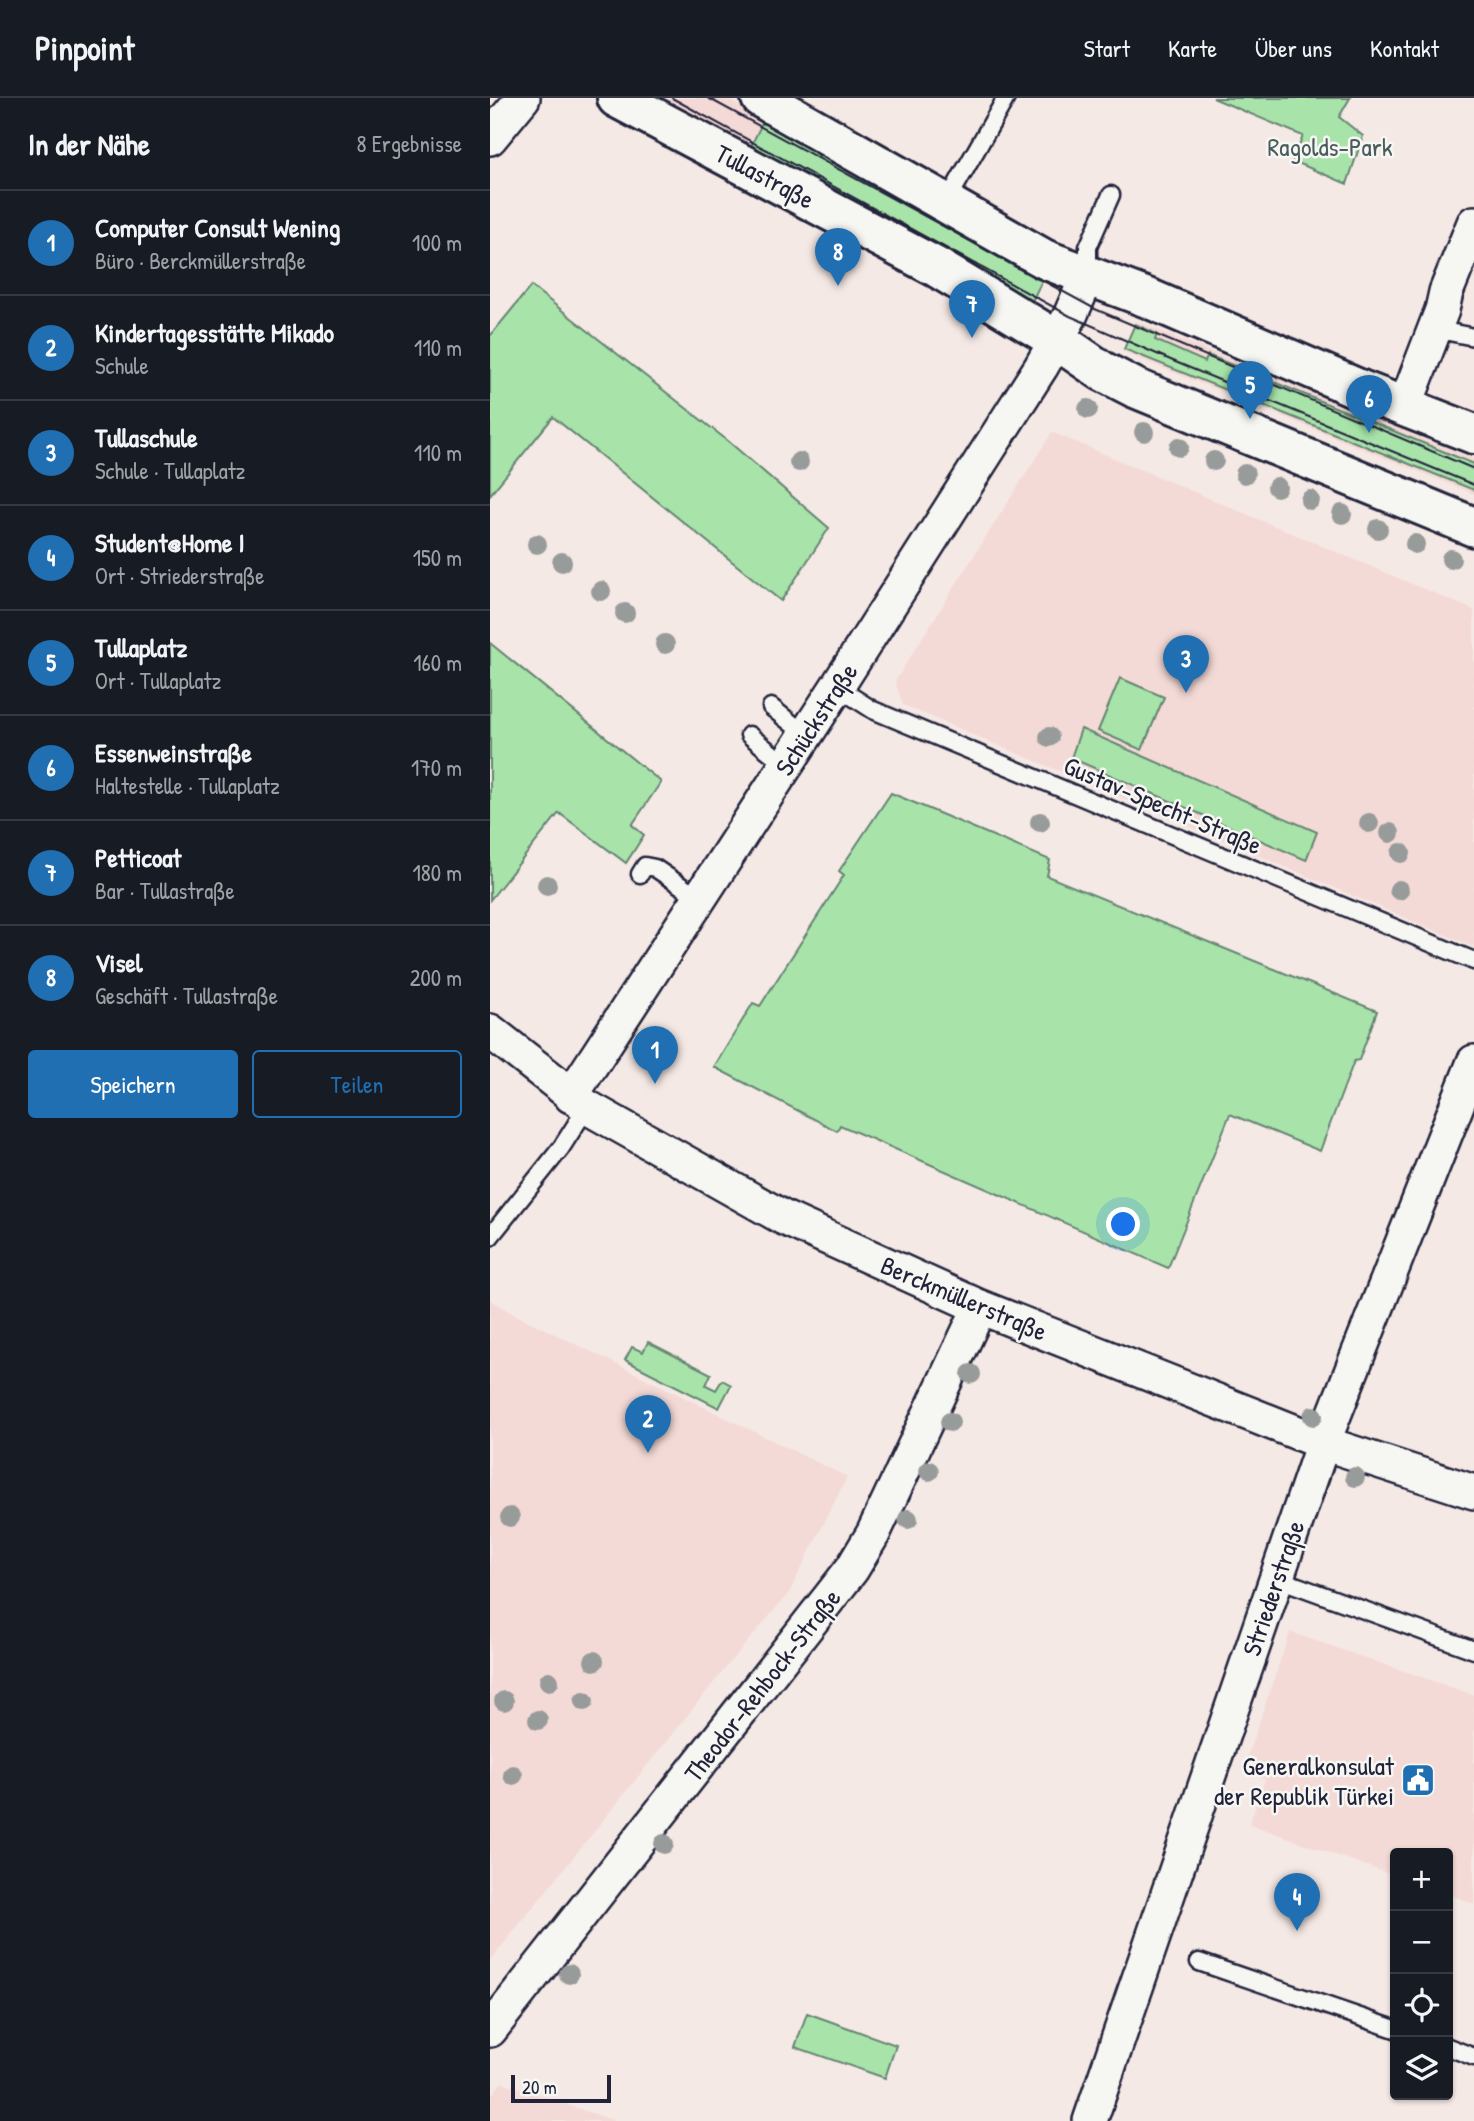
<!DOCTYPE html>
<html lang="de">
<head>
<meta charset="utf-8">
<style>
	:root { --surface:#171b24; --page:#20242c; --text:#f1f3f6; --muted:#9ea1a6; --line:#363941; --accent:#1f6fb2 }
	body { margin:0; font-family:"Patrick Hand",sans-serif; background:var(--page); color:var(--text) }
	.controls { position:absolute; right:21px; bottom:21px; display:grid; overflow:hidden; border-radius:7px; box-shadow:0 2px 5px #0004 }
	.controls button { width:63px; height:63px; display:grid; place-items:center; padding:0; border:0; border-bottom:2px solid var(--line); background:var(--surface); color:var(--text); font:35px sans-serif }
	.scale { position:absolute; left:21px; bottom:18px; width:100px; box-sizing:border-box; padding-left:7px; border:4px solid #22223b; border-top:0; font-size:19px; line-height:24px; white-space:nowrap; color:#22223b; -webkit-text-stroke:5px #f6f6f2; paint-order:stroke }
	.you { position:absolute; left:634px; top:1127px; width:24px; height:24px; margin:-18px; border:5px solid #fff; border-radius:50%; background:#1a73e8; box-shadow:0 0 0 10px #1a73e833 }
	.badge { display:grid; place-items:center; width:46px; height:46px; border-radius:50%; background:var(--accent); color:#fff; font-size:23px; font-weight:700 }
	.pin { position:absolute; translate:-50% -58px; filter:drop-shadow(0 2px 4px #0008) }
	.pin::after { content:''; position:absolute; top:37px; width:24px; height:21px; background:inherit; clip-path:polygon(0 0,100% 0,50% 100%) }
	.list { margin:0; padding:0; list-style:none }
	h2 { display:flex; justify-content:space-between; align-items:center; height:91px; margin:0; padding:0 28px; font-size:30px }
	h2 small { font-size:23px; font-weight:400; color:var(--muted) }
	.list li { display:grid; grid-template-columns:46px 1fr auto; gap:21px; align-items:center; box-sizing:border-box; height:105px; padding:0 28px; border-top:2px solid var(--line) }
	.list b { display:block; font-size:26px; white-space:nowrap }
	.list p { margin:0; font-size:23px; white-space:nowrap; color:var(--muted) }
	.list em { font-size:23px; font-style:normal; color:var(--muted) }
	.actions { display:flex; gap:14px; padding:21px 28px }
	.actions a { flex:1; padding:16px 0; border:2px solid var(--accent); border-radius:7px; text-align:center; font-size:24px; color:var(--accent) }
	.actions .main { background:var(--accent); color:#fff }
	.icon { flex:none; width:38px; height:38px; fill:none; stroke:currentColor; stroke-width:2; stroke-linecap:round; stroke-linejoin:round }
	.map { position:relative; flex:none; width:984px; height:2023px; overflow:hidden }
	header { display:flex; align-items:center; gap:42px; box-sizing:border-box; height:98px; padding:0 35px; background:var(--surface); border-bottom:2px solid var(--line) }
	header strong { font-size:33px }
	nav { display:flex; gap:38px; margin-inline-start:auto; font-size:24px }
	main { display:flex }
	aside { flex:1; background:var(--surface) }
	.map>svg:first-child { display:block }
</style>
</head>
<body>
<header>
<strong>Pinpoint</strong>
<nav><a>Start</a><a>Karte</a><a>Über uns</a><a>Kontakt</a></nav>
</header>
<main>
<aside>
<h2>In der Nähe<small>8 Ergebnisse</small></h2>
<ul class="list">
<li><span class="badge">1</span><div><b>Computer Consult Wening</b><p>Büro · Berckmüllerstraße</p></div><em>100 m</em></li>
<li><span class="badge">2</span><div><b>Kindertagesstätte Mikado</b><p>Schule</p></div><em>110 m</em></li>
<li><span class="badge">3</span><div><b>Tullaschule</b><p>Schule · Tullaplatz</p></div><em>110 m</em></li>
<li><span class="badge">4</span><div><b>Student@Home I</b><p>Ort · Striederstraße</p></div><em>150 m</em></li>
<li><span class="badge">5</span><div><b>Tullaplatz</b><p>Ort · Tullaplatz</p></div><em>160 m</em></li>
<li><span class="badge">6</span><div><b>Essenweinstraße</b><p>Haltestelle · Tullaplatz</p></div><em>170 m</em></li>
<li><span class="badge">7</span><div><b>Petticoat</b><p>Bar · Tullastraße</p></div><em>180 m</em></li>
<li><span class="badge">8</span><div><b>Visel</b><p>Geschäft · Tullastraße</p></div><em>200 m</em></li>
</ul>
<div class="actions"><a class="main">Speichern</a><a>Teilen</a></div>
</aside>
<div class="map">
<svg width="984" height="2023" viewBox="0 0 984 2023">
	<rect width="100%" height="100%" fill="#f5e9e5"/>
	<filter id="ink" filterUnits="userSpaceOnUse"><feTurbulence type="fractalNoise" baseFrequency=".0143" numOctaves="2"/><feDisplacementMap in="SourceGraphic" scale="14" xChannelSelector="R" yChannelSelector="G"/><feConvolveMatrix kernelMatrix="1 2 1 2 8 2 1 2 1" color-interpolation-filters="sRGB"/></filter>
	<g filter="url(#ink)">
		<path fill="#f4dad6" d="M168,0H236L273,23L260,50Z
			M646,223L984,361V366L718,257L716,264L688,252L664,242L667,236L645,226Z
			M634,251L984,392V396L633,254Z
			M562,334L984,512V849L413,607L405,583Z
			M0,1201L20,1214L357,1379L299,1495L242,1562L0,1863Z
			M800,1534L984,1597V1806L958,1796V1755H905V1778L759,1726L775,1682L767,1678L757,1659Z
			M12,1984L125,2023H0V1999Z"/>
		<path fill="#a8e4aa" stroke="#658372" stroke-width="2" d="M723,0H860L849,19L873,38L857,86L803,63L813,38Z
			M273,23L557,173L539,209L260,50Z
			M41,188L238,343L339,430L291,503L63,319L0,397V238Z
			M645,226L667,236L665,242L715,264L718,257L984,366V392L634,251Z
			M0,545L171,684L142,727L154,737L136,765L69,715L0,802Z
			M630,580L674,599L652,652L608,633Z
			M591,631L827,734L816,762L581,660Z
			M401,695L560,762L557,778L887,913L869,962L864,963L830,1053L740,1016L678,1170L350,1027L347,1033L224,969L263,905L270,908L354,777L349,773Z
			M158,1244L221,1276L216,1287L226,1292L232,1282L241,1287L229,1310L135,1262L142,1249L153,1254Z
			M317,1915L406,1947L395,1980L305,1949Z"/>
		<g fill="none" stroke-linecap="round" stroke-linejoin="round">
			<g stroke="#22223b" stroke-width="21">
				<path id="service" d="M456,105L516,0
					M598,177V149L621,97
					M944,231L984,239
					M347,589L383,612L984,863
					M281,609L316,637
					M259,637L296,667
					M150,776L155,768L165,770L209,800
					M0,1139L71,1050L97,1009
					M786,1480L984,1552
					M709,1864L905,1931
					M958,1949L984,1959"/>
			</g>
			<g stroke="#22223b" stroke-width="38">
				<path id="minor" d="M0,40L33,0
					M915,308L952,212L956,194L984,125
					M0,933L97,1009L294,1120L490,1209L833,1345L984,1394
					M81,998L347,589L551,269L580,218L598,177
					M0,1932L362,1471L383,1436L490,1209
					M600,2023L833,1345L984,964"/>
			</g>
			<g stroke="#22223b" stroke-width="44">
				<path id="tertiary" d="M127,0L446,169L567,242L612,273L645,290L984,429
					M271,0L554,161L660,201L871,292L984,336"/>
			</g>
			<use href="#service" stroke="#f6f6f2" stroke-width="16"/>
			<use href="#minor" stroke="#f6f6f2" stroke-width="33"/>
			<use href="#tertiary" stroke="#f6f6f2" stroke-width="38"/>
			<path stroke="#22223b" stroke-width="2" d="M182,0L580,218L683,263L984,387
				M218,0L605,211L984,371"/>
		</g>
		<g fill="#979b9a">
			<circle cx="598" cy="311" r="10"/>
			<circle cx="654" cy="334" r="10"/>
			<circle cx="689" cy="349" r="10"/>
			<circle cx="724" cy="363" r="10"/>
			<circle cx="309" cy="364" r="10"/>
			<circle cx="755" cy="376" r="10"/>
			<circle cx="787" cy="389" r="10"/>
			<circle cx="820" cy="402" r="10"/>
			<circle cx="852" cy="416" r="10"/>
			<circle cx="888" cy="431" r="10"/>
			<circle cx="47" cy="446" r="10"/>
			<circle cx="925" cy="446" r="10"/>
			<circle cx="961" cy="461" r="10"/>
			<circle cx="72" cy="464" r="10"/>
			<circle cx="111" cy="493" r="10"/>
			<circle cx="135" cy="515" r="10"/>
			<circle cx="175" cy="546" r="10"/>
			<circle cx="559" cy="639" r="10"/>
			<circle cx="550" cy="724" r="10"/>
			<circle cx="879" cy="725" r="10"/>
			<circle cx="900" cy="735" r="10"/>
			<circle cx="911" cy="755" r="10"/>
			<circle cx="57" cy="787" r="10"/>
			<circle cx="909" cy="792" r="10"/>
			<circle cx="481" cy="1276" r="10"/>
			<circle cx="823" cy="1318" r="10"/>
			<circle cx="460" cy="1324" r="10"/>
			<circle cx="439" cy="1373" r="10"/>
			<circle cx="865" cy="1379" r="10"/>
			<circle cx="20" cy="1419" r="10"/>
			<circle cx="418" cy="1421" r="10"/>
			<circle cx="104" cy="1563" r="10"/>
			<circle cx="59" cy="1583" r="10"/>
			<circle cx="14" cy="1603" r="10"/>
			<circle cx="94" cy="1603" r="10"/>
			<circle cx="48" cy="1622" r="10"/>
			<circle cx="23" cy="1677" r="10"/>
			<circle cx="174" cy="1746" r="10"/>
			<circle cx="79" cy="1876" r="10"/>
		</g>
	</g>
	<defs>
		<g id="civic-square" transform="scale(1.75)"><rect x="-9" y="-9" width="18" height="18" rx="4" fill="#1f6fb2" stroke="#f6f6f2"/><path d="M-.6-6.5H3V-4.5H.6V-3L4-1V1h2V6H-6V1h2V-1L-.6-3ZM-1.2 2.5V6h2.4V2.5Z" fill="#fff"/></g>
	</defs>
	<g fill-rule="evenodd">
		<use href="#civic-square" x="928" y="1682"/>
	</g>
	<g text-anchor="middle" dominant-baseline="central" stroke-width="5" stroke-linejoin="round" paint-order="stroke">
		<g font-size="26" fill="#4a5c5c" stroke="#f6f6f2">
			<text x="840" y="48">Ragolds-Park</text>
		</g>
		<g font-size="26" fill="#22223b" stroke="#f6f6f2">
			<text transform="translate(275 78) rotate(28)">Tullastraße</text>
			<text transform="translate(326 621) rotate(-57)">Schückstraße</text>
			<text transform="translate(673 707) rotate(23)">Gustav-Specht-Straße</text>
			<text transform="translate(474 1200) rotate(23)">Berckmüllerstraße</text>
			<text transform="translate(783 1490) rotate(-71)">Striederstraße</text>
			<text transform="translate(272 1587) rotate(-52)">Theodor-Rehbock-Straße</text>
		</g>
		<g font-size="26" fill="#22223b" stroke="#f6f6f2" text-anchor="end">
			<text x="904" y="1667">Generalkonsulat<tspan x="904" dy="30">der Republik Türkei</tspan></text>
		</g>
	</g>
</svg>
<div class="controls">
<button>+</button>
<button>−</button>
<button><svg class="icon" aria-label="locate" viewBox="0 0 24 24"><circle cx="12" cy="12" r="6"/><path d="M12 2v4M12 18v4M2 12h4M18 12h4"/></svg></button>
<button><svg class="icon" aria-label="layers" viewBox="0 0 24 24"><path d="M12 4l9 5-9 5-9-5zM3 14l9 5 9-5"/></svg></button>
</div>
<div class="scale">20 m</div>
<div class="you"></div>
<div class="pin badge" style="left:165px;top:986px">1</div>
<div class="pin badge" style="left:158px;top:1355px">2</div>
<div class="pin badge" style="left:696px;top:595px">3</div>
<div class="pin badge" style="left:807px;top:1833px">4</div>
<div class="pin badge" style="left:760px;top:321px">5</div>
<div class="pin badge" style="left:879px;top:335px">6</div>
<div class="pin badge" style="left:482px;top:240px">7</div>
<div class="pin badge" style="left:348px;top:188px">8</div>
</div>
</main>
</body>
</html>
